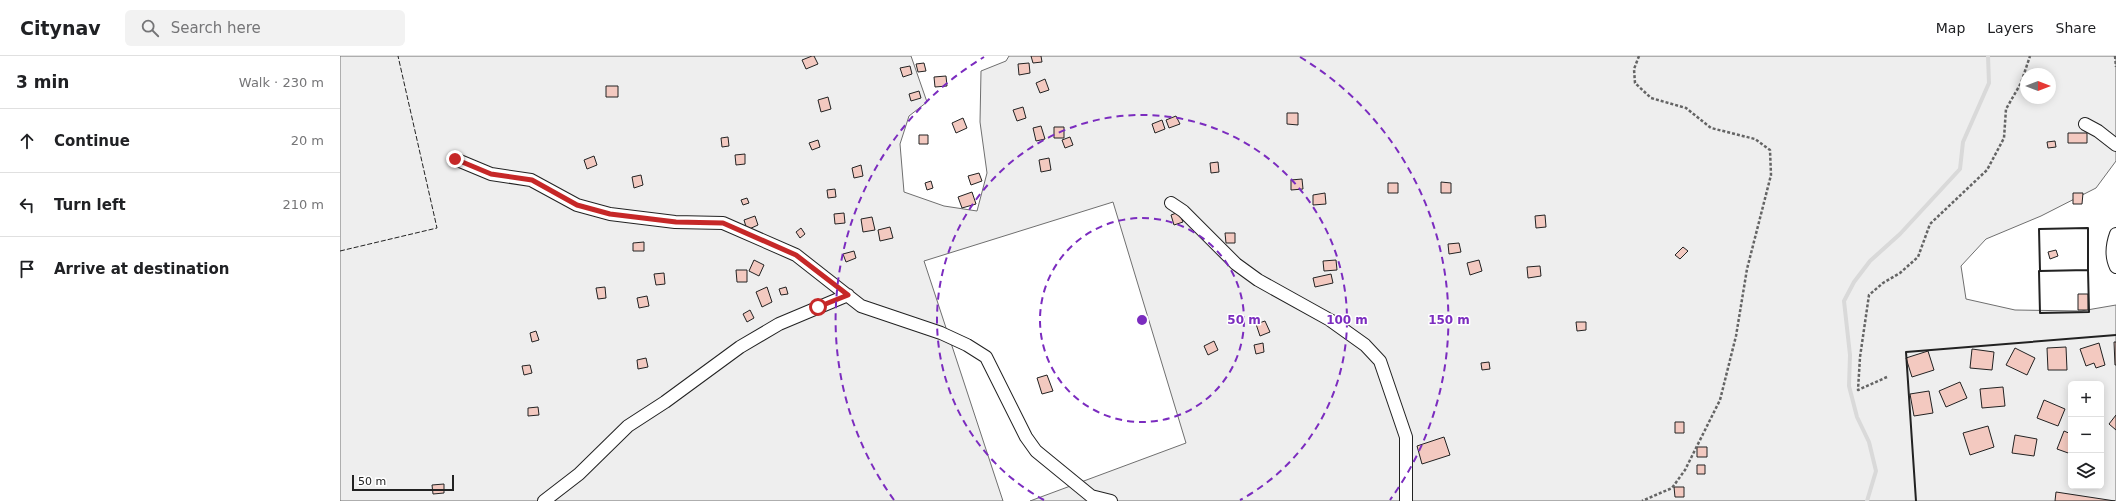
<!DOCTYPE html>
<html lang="en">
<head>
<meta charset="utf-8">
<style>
	:root { --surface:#fff; --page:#f2f2f2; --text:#202124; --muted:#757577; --line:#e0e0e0 }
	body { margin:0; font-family:"DejaVu Sans",sans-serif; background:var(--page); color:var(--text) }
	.controls { position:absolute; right:12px; bottom:12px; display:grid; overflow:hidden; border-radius:6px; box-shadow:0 2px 10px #0003 }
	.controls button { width:36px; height:36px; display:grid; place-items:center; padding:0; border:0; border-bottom:1px solid var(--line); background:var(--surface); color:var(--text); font:20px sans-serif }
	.compass { position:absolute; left:1680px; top:12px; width:36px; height:36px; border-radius:50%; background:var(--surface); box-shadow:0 2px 10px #0003; rotate:90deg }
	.scale { position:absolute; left:12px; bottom:10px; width:102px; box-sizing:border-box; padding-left:4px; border:2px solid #222; border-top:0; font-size:11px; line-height:14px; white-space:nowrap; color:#222; -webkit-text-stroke:3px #fff; paint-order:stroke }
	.stop { position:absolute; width:12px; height:12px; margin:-9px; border:3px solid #c62828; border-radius:50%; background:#fff }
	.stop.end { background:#c62828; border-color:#fff; box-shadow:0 1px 4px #0008 }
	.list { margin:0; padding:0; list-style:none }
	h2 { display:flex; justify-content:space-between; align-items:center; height:52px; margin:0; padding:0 16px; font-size:17px }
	h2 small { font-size:13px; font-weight:400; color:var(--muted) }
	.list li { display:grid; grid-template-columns:26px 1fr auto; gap:12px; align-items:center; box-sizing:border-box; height:64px; padding:0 16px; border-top:1px solid var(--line) }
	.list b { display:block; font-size:15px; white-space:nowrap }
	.list em { font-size:13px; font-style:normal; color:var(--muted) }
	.icon { flex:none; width:22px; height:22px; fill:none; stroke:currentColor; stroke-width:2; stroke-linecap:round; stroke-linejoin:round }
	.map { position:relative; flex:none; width:1776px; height:445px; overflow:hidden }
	header { display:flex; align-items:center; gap:24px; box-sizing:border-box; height:56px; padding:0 20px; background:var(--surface); border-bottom:1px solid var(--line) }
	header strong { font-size:19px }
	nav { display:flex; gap:22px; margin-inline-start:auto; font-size:14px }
	.search { width:280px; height:36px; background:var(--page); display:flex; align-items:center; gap:10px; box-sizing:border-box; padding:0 14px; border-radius:6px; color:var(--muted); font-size:15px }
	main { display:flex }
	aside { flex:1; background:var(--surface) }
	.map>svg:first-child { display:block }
</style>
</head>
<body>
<header>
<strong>Citynav</strong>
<div class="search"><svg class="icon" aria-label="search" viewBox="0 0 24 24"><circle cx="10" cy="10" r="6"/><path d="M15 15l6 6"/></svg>Search here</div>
<nav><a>Map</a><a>Layers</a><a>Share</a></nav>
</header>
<main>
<aside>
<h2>3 min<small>Walk · 230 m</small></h2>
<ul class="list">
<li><svg class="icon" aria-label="ahead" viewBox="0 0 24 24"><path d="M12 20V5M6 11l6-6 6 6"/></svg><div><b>Continue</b></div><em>20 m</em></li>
<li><svg class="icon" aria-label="left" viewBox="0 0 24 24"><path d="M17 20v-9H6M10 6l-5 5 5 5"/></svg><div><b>Turn left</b></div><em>210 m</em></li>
<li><svg class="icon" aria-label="arrive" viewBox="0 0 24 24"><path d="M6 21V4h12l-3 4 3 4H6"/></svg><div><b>Arrive at destination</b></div></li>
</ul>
</aside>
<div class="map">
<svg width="1776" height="445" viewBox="0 0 1776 445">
	<rect width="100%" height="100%" fill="#fff"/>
	<path fill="#eee" stroke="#6f6f6f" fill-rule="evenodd" d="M0,0H571L587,46L569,60L560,88L564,136L604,150L637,155L647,117L640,66L641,15L666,5L669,0H1776V105L1756,132L1701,160L1646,183L1621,210L1626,243L1675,254L1741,255L1776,249V445H690L846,387L773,146L584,205L663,445H0ZM1686,18H1710V42H1686ZM1731,328H1761V430H1731Z"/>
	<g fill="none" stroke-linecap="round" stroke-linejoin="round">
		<path stroke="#d9d9d9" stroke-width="4" d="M1527,445L1536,415L1529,386L1517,361L1509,330L1510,299L1504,245L1514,226L1530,205L1560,178L1620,113L1623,86L1649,27L1648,0"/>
	</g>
	<path fill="#f3c9c0" stroke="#222" d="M472,0H474L478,8L466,13L462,4Z
		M691,0H701L702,6L693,7Z
		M584,7L586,15L578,16L576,8Z
		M689,7L690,17L679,19L678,8Z
		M570,10L572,18L563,21L560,12Z
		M606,20L607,30L595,31L594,21Z
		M705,23L709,34L700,37L696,27Z
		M266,30H278V41H266Z
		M579,35L581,42L571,45L569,38Z
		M488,41L491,53L481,56L478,44Z
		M683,51L686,62L677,65L673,54Z
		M947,57H958V69L947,68Z
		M836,60L840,68L829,72L826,64Z
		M623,62L627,72L616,77L612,67Z
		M822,64L825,73L815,77L812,68Z
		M701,70L705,83L696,85L693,72Z
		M714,71H724V82H714Z
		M1728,77H1747V87H1728Z
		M579,79H588V88H579Z
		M388,81L389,90L382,91L381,82Z
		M730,81L733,89L725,92L722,84Z
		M478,84L480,91L472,94L469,87Z
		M1715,85L1716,91L1708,92L1707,86Z
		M405,98V108L396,109L395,99Z
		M254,100L257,109L247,113L244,104Z
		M709,102L711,114L701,116L699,104Z
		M878,106L879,116L871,117L870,107Z
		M521,109L523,120L514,122L512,112Z
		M639,117L642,125L631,129L628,120Z
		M301,119L303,129L294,132L292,121Z
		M962,123L963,133L951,134V124Z
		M591,125L593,132L587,134L585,127Z
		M1101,126L1111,127V137H1101Z
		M1048,127H1058V137H1048Z
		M495,133L496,141L488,142L487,134Z
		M632,136L636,148L622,152L618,141Z
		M985,137L986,148L973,149V139Z
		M1733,137H1743L1742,148H1733Z
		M407,142L409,147L403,149L401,144Z
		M839,156L843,166L834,169L831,159Z
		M504,157L505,167L495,168L494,158Z
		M1205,159L1206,171L1196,172L1195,160Z
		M415,160L418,169L407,174L404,164Z
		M532,161L535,174L523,176L521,163Z
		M550,171L553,182L540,185L538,174Z
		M461,172L465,178L460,182L456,176Z
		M885,177H895V187H886Z
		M304,186V195H293V187Z
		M1119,187L1121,196L1109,198L1108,188Z
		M1343,191L1348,195L1340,203L1335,199Z
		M1716,194L1718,200L1710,203L1708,196Z
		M514,195L516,202L506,206L503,198Z
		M414,204L424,209L419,220L409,215Z
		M996,204L997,214L984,215L983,205Z
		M1139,204L1142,215L1130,219L1127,207Z
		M1200,210L1201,220L1188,222L1187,211Z
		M396,214H407V226H397Z
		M324,217L325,228L316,229L314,218Z
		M991,218L993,227L975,231L973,222Z
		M265,231L266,242L258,243L256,232Z
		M427,231L432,246L422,251L416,236Z
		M446,231L448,238L441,239L439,233Z
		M1738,238H1748V254H1738Z
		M307,240L309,250L299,252L297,242Z
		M410,254L414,262L407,266L403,258Z
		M925,265L930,276L920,280L916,268Z
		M1236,266H1246V274L1237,275Z
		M196,275L199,284L192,286L190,277Z
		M874,285L878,294L868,299L864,290Z
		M1774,286H1776V309H1775Z
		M923,287L924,296L916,298L914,289Z
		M1759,287L1765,309L1756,312L1754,307L1746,310L1740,293Z
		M1726,291L1727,314H1708L1707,292Z
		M1675,292L1695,302L1687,319L1666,309Z
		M1632,293L1654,296L1652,314L1630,312Z
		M1588,295L1594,314L1572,321L1566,302Z
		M306,302L308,311L298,313L297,304Z
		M1149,306L1150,313L1142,314L1141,307Z
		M190,309L192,317L184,319L182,310Z
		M707,319L713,335L702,338L697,322Z
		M1620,326L1627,342L1606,351L1599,335Z
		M1663,331L1665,350L1642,352L1640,333Z
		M1589,335L1593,357L1574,360L1570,338Z
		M1704,344L1725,353L1718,370L1697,362Z
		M198,351L199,359L188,360V352Z
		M1776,359V374L1769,368Z
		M1335,366H1344V377H1335Z
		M1648,370L1654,391L1630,399L1623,377Z
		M1724,375L1731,378V398L1717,393Z
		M1675,379L1697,383L1694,400L1672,397Z
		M1104,381L1110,399L1082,408L1077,390Z
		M1357,391H1367V401H1357Z
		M1357,409H1365V418H1357Z
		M104,428V437L93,438L92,429Z
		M1334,431H1344V441H1335Z
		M1716,436L1775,445H1715Z"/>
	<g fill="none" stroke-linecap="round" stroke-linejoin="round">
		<g stroke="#222" stroke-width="14">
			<path id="minor" d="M1745,68L1758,75L1776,89
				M115,103L151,118L191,124L237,149L270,158L335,166L383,167L456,199L521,250L601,277L627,289L646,301L686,381L696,395L751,440L771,445
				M831,147L843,155L896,208L918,224L990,264L1025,289L1040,305L1066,381V445
				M1776,178C1772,189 1771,201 1776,211
				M204,445L239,418L288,370L325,346L400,291L439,268L508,239"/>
		</g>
		<path stroke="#646464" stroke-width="2.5" stroke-dasharray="3 2" stroke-linecap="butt" d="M1299,0L1294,13L1295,27L1311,42L1346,52L1371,72L1415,83L1430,94L1431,119L1407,213L1396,280L1380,344L1345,414L1332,432L1302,445
			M1775,0L1776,11
			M1547,321L1518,334L1520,301L1529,239L1543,227L1560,217L1578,201L1590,168L1647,114L1664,82L1666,53L1681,27L1690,0"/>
		<use href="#minor" stroke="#fff" stroke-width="12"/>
		<path stroke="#222" stroke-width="1" stroke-dasharray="5 2" stroke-linecap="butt" d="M0,195L97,172L58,0"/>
		<path stroke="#222" stroke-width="2" d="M1748,172V214L1700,215L1699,173Z
			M1748,214L1749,256L1700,257L1699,215Z
			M1576,445L1566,296L1776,279"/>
	</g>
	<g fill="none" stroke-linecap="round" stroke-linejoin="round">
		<path stroke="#c62828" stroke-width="5" d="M115,103L151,118L192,124L237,149L270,158L336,166L383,167L456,199L508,239L478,251"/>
	</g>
	<g fill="none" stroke="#7b2cbf" stroke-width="2" stroke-dasharray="7 5">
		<circle cx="802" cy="264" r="102"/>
		<path d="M704 444A205 205 0 1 1 900 444"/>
		<path d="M554 444A307 307 0 0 1 644 1M960 1A307 307 0 0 1 1050 444"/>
	</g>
	<circle cx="802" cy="264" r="6" fill="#7b2cbf" stroke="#fff" stroke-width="2"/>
	<g font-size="12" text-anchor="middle" font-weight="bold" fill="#7b2cbf" stroke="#fff" stroke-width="3" stroke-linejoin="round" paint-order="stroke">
		<text x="904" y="268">50 m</text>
		<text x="1007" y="268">100 m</text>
		<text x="1109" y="268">150 m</text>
	</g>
</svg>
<div class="controls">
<button>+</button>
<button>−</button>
<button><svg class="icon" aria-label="layers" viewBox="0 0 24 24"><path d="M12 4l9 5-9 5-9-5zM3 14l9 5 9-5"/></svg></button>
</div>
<svg class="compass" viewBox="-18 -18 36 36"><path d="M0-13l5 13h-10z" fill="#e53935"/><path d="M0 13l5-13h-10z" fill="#757577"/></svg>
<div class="scale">50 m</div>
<div class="stop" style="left:478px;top:251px"></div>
<div class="stop end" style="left:115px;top:103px"></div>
</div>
</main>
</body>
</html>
